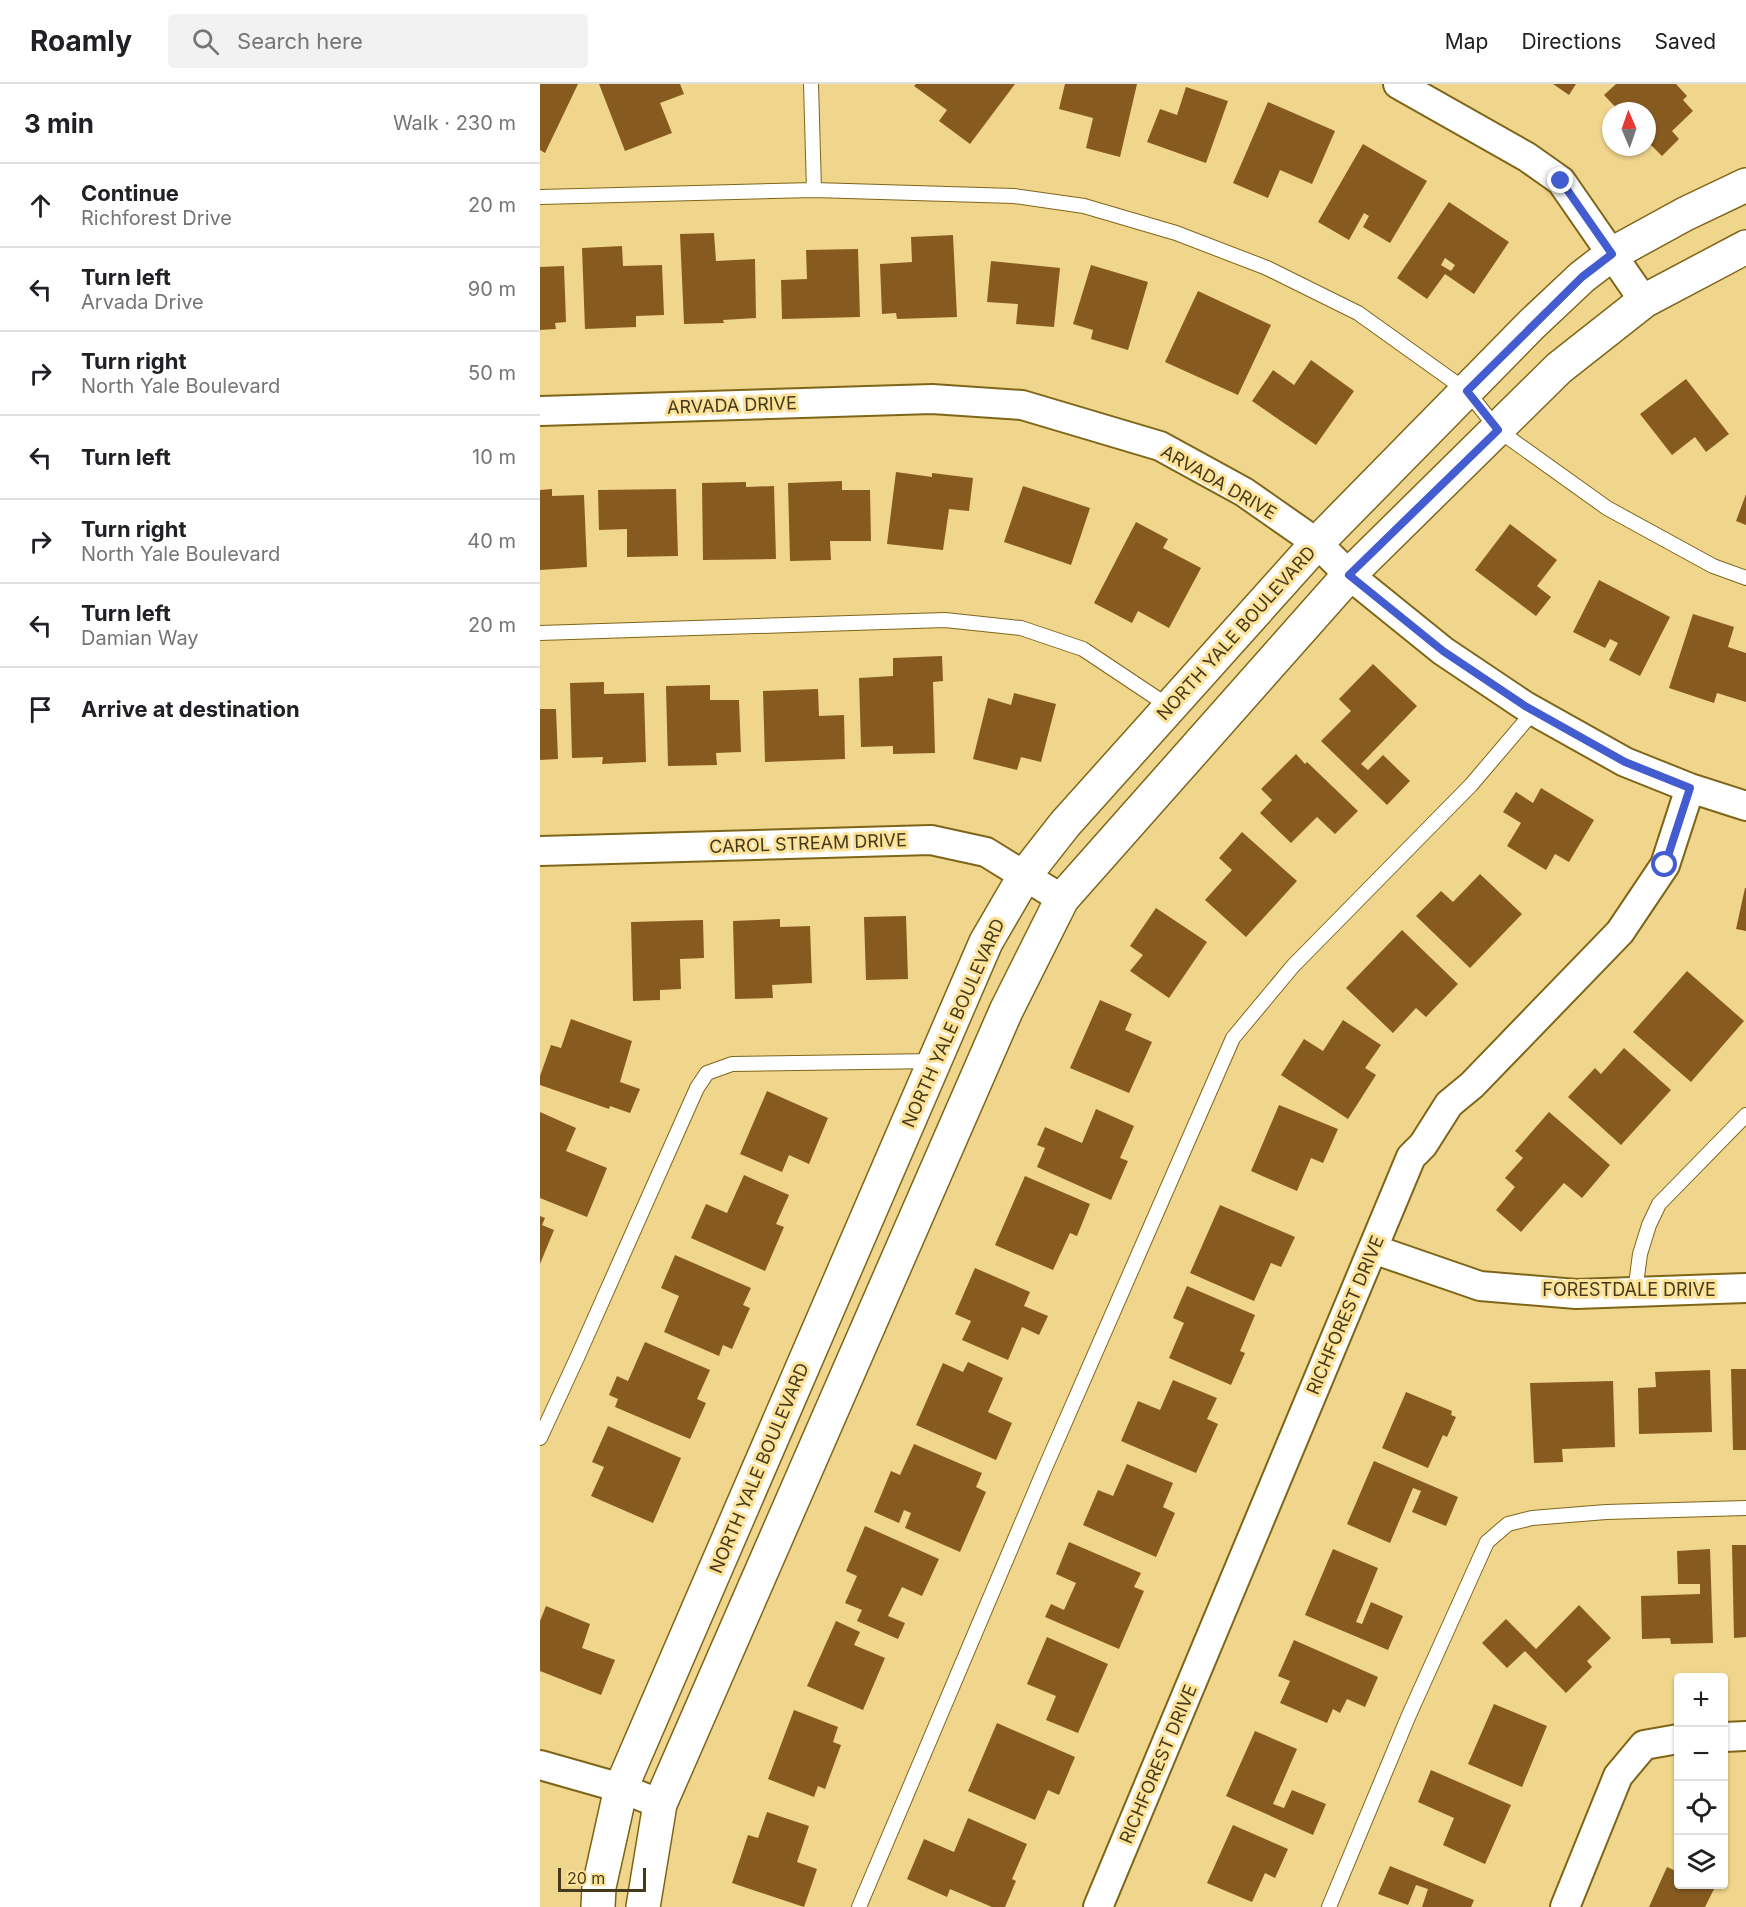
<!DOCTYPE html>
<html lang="en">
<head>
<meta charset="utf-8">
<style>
	:root { --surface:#fff; --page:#f2f2f2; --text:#202124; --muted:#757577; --line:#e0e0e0 }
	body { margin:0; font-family:Inter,sans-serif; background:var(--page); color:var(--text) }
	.controls { position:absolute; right:18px; bottom:18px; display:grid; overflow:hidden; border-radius:6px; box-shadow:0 2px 4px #0004 }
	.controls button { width:54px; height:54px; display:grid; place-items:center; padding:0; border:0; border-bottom:2px solid var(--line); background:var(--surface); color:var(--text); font:30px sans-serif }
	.compass { position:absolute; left:1062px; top:18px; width:54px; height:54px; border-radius:50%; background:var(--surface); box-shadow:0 2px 4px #0004; rotate:358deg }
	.scale { position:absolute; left:18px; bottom:15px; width:88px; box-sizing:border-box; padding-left:6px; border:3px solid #453a1c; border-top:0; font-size:16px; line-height:21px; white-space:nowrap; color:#453a1c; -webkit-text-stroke:4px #fde299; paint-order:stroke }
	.stop { position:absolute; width:18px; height:18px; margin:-14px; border:4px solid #435ccf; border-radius:50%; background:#fff }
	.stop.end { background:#435ccf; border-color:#fff; box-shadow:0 2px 6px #0008 }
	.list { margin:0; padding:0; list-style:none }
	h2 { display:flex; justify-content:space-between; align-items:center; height:78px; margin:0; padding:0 24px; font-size:26px }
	h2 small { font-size:20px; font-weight:400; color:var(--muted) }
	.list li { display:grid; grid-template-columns:39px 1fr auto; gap:18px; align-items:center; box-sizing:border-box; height:84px; padding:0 24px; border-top:2px solid var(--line) }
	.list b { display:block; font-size:22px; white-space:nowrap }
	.list p { margin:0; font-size:20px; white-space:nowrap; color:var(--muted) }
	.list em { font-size:20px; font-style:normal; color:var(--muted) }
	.icon { flex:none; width:33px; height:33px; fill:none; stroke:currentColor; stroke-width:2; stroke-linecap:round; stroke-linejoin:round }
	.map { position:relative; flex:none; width:1206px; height:1823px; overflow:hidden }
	header { display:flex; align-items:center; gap:36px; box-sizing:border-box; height:84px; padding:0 30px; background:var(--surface); border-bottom:2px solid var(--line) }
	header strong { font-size:28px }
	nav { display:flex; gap:33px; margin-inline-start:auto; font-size:21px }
	.search { width:420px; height:54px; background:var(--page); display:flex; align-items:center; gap:15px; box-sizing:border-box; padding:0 21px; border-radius:6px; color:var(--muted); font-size:22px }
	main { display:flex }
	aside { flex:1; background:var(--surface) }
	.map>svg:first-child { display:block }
</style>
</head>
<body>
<header>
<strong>Roamly</strong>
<div class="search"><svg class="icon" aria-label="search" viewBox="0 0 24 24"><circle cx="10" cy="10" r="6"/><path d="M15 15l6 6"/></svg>Search here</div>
<nav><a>Map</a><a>Directions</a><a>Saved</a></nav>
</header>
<main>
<aside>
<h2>3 min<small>Walk · 230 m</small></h2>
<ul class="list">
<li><svg class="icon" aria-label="ahead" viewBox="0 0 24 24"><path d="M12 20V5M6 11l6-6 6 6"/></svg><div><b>Continue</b><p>Richforest Drive</p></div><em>20 m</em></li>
<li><svg class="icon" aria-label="left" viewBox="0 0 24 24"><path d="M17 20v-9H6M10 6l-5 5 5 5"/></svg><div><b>Turn left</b><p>Arvada Drive</p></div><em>90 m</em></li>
<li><svg class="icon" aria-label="right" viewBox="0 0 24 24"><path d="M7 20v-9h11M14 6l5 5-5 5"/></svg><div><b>Turn right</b><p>North Yale Boulevard</p></div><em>50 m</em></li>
<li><svg class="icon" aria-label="left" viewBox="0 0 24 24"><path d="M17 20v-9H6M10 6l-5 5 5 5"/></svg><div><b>Turn left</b></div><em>10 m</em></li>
<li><svg class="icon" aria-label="right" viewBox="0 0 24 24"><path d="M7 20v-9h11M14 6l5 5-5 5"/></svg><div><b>Turn right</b><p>North Yale Boulevard</p></div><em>40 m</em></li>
<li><svg class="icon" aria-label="left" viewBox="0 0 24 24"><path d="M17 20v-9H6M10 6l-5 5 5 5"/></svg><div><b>Turn left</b><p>Damian Way</p></div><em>20 m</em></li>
<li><svg class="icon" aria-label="arrive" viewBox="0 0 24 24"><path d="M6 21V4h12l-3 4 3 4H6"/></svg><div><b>Arrive at destination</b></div></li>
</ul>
</aside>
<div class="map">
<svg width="1206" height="1823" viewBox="0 0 1206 1823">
	<rect width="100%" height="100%" fill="#f0d58c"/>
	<path fill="#875b20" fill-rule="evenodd" d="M0,0H38L5,69L0,66Z
		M59,0H140L144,10L120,19L132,49L85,67Z
		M376,0H475L430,60L399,37L407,26L374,2Z
		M525,0H597L580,73L546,64L553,34L519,25Z
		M1013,0H1036L1029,11Z
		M1076,0H1136L1147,12L1143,16L1153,27L1132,47L1139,55L1122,72L1107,57V27H1079L1064,11Z
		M646,3L688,17L666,79L607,58L620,25L637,31Z
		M728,18L795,47L772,100L740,86L728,114L693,99Z
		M823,60L887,97L850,159L823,143L829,132L824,129L809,156L778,138Z
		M909,118L969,158L934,210L905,190L887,215L857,194ZM905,174L915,181L911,187L901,181Z
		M174,149L176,177L215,175L216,234L183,236L184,239L144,240L140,150Z
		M413,151L417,233L357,235L356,229L342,230L340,180L372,178L371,153Z
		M82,162L83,182L122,181L124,231L96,232V243L45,245L42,164Z
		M318,165L320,233L242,235L241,196L267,195L266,166Z
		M451,177L520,184L514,243L476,240L478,220L447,218Z
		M551,181L608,198L588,266L551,255L553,246L533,240Z
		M24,182L26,238L15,239L16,245L0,246V183Z
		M658,207L731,241L698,311L625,278Z
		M771,276L814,307L776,361L712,317L733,286L754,301Z
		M1146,295L1189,350L1166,368L1155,353L1132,371L1100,330Z
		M356,388L392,393V389L433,394L429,427L409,425L403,466L347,460Z
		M302,397V406H330L331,457H290L291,476L250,477L248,399Z
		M206,398V403L234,402L236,475L163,476L162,399Z
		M483,402L550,424L531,481L464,458Z
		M12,405V412L44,411L47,483L0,486V406Z
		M136,405L138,472L87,473V445L59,446L58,406Z
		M1206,410V441L1196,437Z
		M596,438L628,455L623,464L661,484L629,544L598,527L592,539L554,519Z
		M970,440L1017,476L997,502L1011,513L996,532L935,486Z
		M1059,496L1130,533L1100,592L1069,576L1078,559L1070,555L1065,564L1033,548Z
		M1153,530L1194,543L1188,563L1206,569V618L1177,609L1174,619L1129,604Z
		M402,572L403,597L393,598L395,669L353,670V662L321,663L319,594L353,592V574Z
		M833,580L877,622L821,680L828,686L843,671L870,697L847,721L781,657L811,627L799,615Z
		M64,598V610L104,609L106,678L62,680L63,673L32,674L30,599Z
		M170,601V616H199L201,668L176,669L177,681L128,682L126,602Z
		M278,605L279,632L304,631L305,675L225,678L223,607Z
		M474,609L516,620L501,678L481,673L477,686L433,675L448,614L471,621Z
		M0,625H16L18,675L0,676Z
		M756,670L765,680L767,678L818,727L795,750L777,733L751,759L720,729L732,716L721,705Z
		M1001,704L1054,736L1029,778L1015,770L1006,786L967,762L981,739L963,728L976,708L993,719Z
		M702,748L757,797L706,853L665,816L692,786L679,774Z
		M940,790L982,830L930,884L876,832L901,807L913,818Z
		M1205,804H1206V847L1196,845Z
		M616,824L667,858L629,914L590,887L603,871L590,862Z
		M366,832L368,895L326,896L324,833Z
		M240,835V843L270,842L272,899L232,901L233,914L195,915L193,837Z
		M163,836L164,874L140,875L141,905L120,906V916L93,917L91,838Z
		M862,846L918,900L886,933L876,924L853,949L806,904Z
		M1147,887L1204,937L1151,998L1093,948Z
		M560,916L592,930L585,946L612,958L589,1009L530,984Z
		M31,935L92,957L80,998L100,1005L90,1029L70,1022L69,1025L0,1001V992L11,961L21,964Z
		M803,936L841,961L825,984L836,991L808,1035L741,991L764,955L783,967Z
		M1084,964L1131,1006L1081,1061L1028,1013L1055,984L1061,990Z
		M227,1007L288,1034L269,1080L249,1071L242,1088L200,1070Z
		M739,1021L798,1045L783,1079L771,1074L757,1107L711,1087Z
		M556,1025L594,1042L580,1074L588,1077L571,1116L497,1083L505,1064L497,1061L505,1043L542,1059Z
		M0,1028L36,1044L26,1067L67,1084L47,1133L0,1114Z
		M1009,1028L1070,1081L1042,1114L1024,1099L981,1148L956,1126L975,1103L965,1094L983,1074L975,1067Z
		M204,1091L249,1111L236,1140L244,1143L225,1187L151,1154L166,1120L187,1129Z
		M485,1092L550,1120L537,1152L530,1149L513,1186L455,1161Z
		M680,1121L755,1153L741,1183L731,1179L714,1217L650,1189Z
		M0,1132L5,1134L2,1141L14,1146L0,1180Z
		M135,1171L211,1204L203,1221L210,1224L192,1265L183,1261L179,1272L124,1248L139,1212L121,1204Z
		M435,1184L490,1208L484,1222L508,1232L499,1251L482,1243L468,1276L422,1256L431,1237L415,1230Z
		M647,1202L715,1231L700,1267L705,1269L691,1301L629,1274L644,1239L633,1234Z
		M105,1258L170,1286L157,1315L166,1319L150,1355L75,1323L78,1315L69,1311L77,1292L88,1297Z
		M428,1278L463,1294L448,1328L472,1339L456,1376L376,1341L403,1279L423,1288Z
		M1191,1285H1206V1366H1193Z
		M1170,1286L1172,1348L1099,1350L1098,1304L1116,1303L1115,1288Z
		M633,1296L677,1314L667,1335L678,1340L656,1389L581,1357L598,1317L620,1326Z
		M1073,1297L1075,1363L1022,1365L1023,1378L994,1379L990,1299Z
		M866,1308L912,1327L911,1331L916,1333L907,1353L903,1351L888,1384L842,1364Z
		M68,1342L141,1374L113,1439L51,1412L64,1383L52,1378Z
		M374,1360L442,1389L436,1403L446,1408L420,1468L365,1444L371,1429L364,1426L359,1439L334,1428L351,1387L360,1391Z
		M834,1377L918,1413L906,1442L872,1428L881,1407L873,1404L850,1459L807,1440Z
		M587,1380L633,1399L623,1423L635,1429L616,1473L543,1441L558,1406L573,1412Z
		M325,1442L399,1475L382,1512L362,1503L348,1532L365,1539L358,1555L317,1537L322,1526L305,1519L317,1492L306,1487Z
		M529,1458L601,1489L594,1503L604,1507L579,1565L505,1533L511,1520L524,1526L536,1499L516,1490Z
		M1192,1461H1206V1553L1194,1554Z
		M793,1465L838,1484L816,1538L822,1540L831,1518L863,1532L848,1566L765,1531Z
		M1170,1465L1173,1559L1131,1560L1130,1554L1102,1555L1101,1512L1160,1510V1500H1138L1137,1467Z
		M1039,1521L1071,1554L1047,1577L1052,1583L1026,1609L985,1567L967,1584L942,1559L966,1535L996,1565Z
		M6,1522L50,1540L42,1564L75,1576L61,1611L0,1587V1537Z
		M296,1537L320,1548L314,1561L345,1574L323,1626L267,1602Z
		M507,1553L568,1580L538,1649L506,1636L516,1612L487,1600Z
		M754,1556L838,1593L825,1623L807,1615L800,1629L793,1625L787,1639L740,1619L750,1597L738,1592Z
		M954,1620L1007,1642L982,1703L928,1680Z
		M254,1626L298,1643L293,1658L301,1661L285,1705L278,1702L274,1713L228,1695Z
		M457,1639L535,1673L519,1711L508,1706L495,1736L428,1707Z
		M715,1647L757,1665L733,1720L744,1724L752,1706L786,1720L773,1751L686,1712Z
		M891,1686L971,1721L945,1780L903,1761L914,1734L878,1718Z
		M227,1728L269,1742L257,1778L277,1785L264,1823L192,1799L208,1751L218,1754Z
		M428,1734L487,1760L472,1795L476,1797L465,1823H452L410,1805L407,1813L367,1795L384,1755L414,1768Z
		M693,1741L748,1765L735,1794L725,1789L712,1818L667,1799Z
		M850,1782L934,1816L931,1823H882L888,1805L876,1801L868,1821L838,1810Z
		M1127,1783L1138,1788V1800H1164L1174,1805L1165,1823H1109Z"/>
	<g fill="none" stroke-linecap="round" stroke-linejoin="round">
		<g stroke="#7e6619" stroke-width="16">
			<path id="service" d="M271,0L274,106
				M0,113L274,106L474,112L544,122L636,149L727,184L818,229L927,307L958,346L1067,424L1173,482L1206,494
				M0,549L405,536L481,544L543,565L630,623
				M1095,1208L1100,1170L1109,1141L1119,1120L1206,1031
				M0,1354L37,1274L157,1004L167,989L192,980L395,977
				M319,1823L505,1384L693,954L753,882L931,701L994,627
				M789,1823L869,1631L947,1458L968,1440L992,1434L1066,1428L1206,1424"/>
		</g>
		<g stroke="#7e6619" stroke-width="32">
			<path id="minor" d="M858,0L987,73L1021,97L1104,217
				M0,327L392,315L482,321L620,362L704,408L777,459L809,491L903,567L985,622L1085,678L1150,704L1206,722
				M0,767L391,756L446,768L522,815
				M833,1165L940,1202L1036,1210L1206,1204
				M1184,1653L1206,1652
				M0,1681L81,1704L120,1720
				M558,1823L871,1073L883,1061L909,1020L932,1001L1080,848L1125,781L1150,704
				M1025,1823L1078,1692L1104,1661L1138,1655"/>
		</g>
		<g stroke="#7e6619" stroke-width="36">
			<path id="tertiary" d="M58,1823L59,1803L81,1704L446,858L485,791L525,740L777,459L991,241L1042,193L1072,170L1145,130L1206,101
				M103,1823L120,1720L466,927L522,815L809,491L1019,284L1104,217L1206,163"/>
		</g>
		<use href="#service" stroke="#fff" stroke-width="14"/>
		<use href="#minor" stroke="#fff" stroke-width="28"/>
		<use href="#tertiary" stroke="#fff" stroke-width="33"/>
	</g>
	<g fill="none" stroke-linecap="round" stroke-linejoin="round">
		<path stroke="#435ccf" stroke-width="8" d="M1021,97L1072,170L1042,193L927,307L958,346L809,491L903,567L985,622L1085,678L1150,704L1125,781"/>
	</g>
	<g text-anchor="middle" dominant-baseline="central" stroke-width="6" stroke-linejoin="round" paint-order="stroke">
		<g font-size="18" fill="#453a1c" stroke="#fde299">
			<text transform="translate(192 321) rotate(-2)">ARVADA DRIVE</text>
			<text transform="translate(679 398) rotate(30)">ARVADA DRIVE</text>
			<text transform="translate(696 549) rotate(-48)">NORTH YALE BOULEVARD</text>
			<text transform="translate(268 759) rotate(-2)">CAROL STREAM DRIVE</text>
			<text transform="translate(413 939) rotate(-66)">NORTH YALE BOULEVARD</text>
			<text x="1089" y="1205">FORESTDALE DRIVE</text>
			<text transform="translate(805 1231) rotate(-67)">RICHFOREST DRIVE</text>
			<text transform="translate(219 1384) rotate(-67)">NORTH YALE BOULEVARD</text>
			<text transform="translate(618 1680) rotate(-67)">RICHFOREST DRIVE</text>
		</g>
	</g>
</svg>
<div class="controls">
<button>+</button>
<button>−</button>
<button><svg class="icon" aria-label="locate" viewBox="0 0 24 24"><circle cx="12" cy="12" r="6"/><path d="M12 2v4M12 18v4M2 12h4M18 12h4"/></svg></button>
<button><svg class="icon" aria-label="layers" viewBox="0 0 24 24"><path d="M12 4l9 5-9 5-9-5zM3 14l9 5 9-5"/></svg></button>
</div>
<svg class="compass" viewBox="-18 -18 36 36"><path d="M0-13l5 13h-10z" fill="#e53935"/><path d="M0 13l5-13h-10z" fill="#757577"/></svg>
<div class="scale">20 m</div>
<div class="stop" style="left:1125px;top:781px"></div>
<div class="stop end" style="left:1021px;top:97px"></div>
</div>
</main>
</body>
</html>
